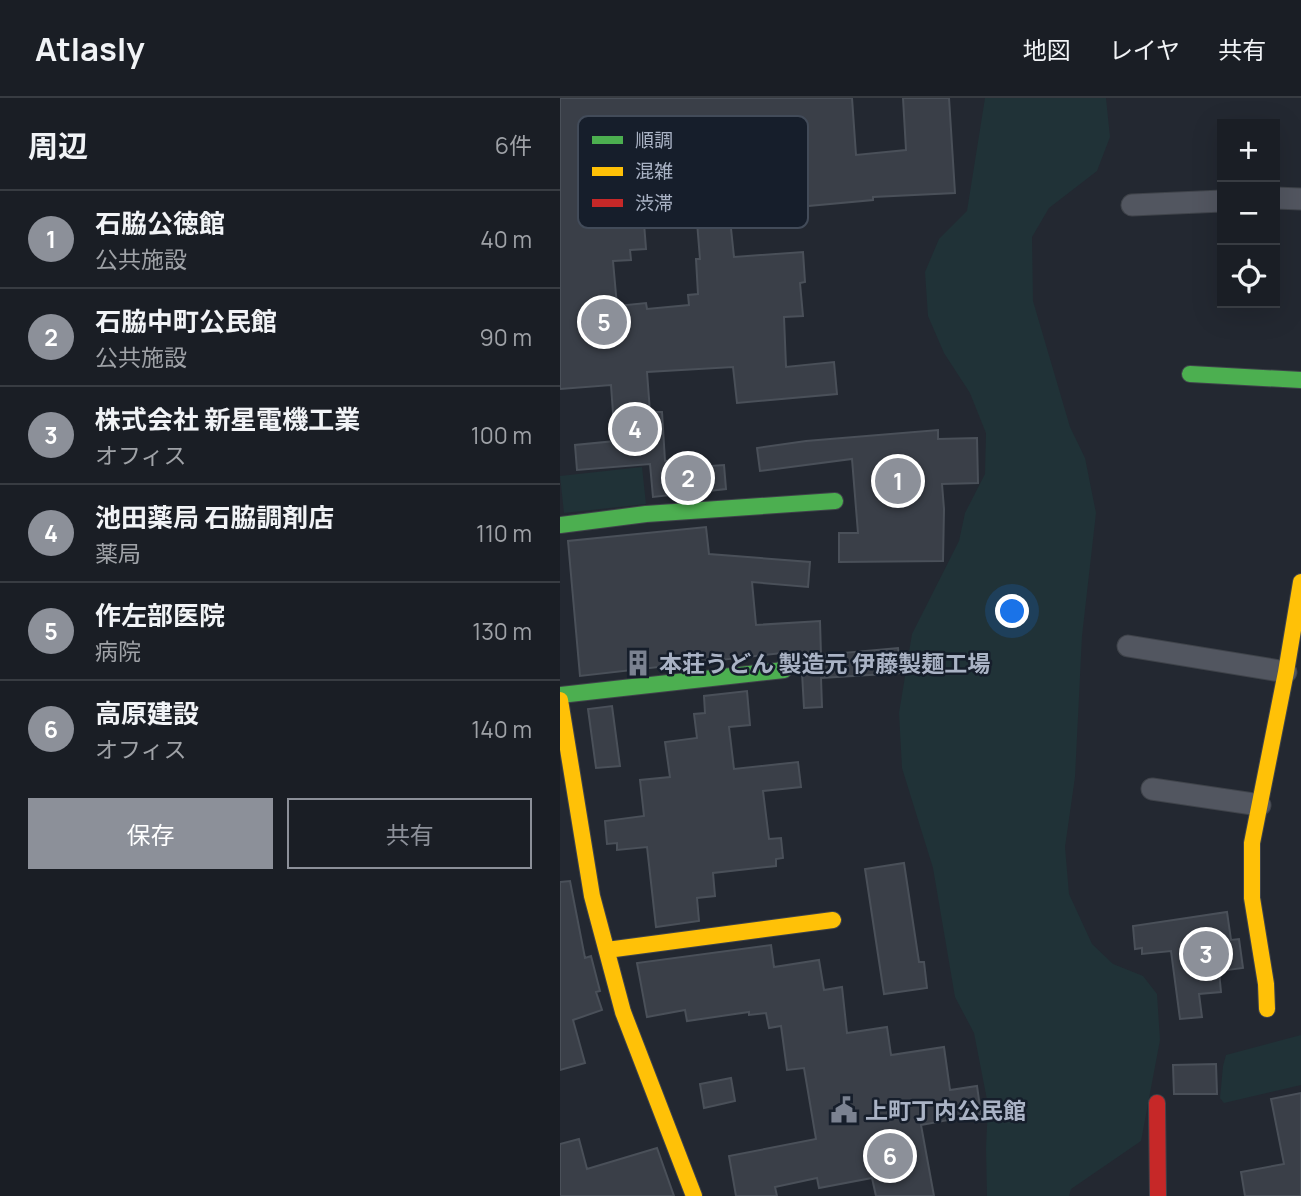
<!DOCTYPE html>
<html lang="ja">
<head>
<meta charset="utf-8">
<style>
	:root { --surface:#1a1e25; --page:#23272d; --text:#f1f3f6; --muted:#9fa2a7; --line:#383c42; --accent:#8c9099 }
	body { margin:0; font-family:Manrope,"Noto Sans JP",sans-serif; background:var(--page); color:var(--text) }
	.controls { position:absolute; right:21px; top:21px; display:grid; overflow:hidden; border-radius:0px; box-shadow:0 7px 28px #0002 }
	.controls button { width:63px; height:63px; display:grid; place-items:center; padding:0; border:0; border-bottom:2px solid var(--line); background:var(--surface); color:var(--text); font:35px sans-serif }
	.you { position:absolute; left:453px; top:514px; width:24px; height:24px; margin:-18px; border:5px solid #fff; border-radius:50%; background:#1a73e8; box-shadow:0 0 0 10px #1a73e833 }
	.badge { display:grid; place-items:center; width:46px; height:46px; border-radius:50%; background:var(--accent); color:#fff; font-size:23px; font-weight:700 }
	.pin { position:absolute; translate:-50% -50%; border:4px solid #fff; box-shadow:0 2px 7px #0006 }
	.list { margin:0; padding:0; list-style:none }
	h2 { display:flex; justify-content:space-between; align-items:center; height:91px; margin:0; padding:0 28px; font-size:30px }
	h2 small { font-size:23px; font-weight:400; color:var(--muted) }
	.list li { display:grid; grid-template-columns:46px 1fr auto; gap:21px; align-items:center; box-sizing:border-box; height:98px; padding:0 28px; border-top:2px solid var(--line) }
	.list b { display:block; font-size:26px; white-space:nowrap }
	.list p { margin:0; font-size:23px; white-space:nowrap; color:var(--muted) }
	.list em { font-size:23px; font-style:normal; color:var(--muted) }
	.actions { display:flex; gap:14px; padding:21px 28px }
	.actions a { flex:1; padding:16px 0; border:2px solid var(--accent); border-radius:0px; text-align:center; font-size:24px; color:var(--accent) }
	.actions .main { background:var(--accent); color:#fff }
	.icon { flex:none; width:38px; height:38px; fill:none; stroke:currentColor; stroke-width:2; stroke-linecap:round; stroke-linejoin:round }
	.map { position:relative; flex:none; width:741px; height:1098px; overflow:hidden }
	header { display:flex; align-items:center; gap:42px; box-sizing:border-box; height:98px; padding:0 35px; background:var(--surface); border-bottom:2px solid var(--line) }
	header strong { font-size:33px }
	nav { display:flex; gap:38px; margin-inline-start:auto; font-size:24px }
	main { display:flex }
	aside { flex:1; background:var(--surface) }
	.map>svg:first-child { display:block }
</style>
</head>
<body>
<header>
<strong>Atlasly</strong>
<nav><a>地図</a><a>レイヤ</a><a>共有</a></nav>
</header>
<main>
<aside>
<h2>周辺<small>6件</small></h2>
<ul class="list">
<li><span class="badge">1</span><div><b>石脇公徳館</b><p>公共施設</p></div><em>40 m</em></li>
<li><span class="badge">2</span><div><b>石脇中町公民館</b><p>公共施設</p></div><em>90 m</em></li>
<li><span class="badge">3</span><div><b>株式会社 新星電機工業</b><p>オフィス</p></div><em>100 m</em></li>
<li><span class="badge">4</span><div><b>池田薬局 石脇調剤店</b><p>薬局</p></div><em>110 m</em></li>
<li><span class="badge">5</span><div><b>作左部医院</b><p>病院</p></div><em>130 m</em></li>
<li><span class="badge">6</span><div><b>高原建設</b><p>オフィス</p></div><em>140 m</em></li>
</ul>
<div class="actions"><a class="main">保存</a><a>共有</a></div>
</aside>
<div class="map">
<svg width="741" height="1098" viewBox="0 0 741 1098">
	<rect width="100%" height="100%" fill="#232831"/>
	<path fill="#203237" d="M425,0H546L550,39L537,73L489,110L472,139L473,203L510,329L525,360L536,415L522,538L515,679L505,749L509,796L532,846L553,866L583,878L597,896L600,942L581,1043L511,1091L509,1098H427L426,1050L428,1007L414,935L395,899L373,770L342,670L339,615L352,536L399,443L405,415L425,376L426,335L410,295L384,255L368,218L365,174L379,141L407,113Z
		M82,369L86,406L4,415L0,378Z
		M741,937V987L664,1005L660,1000L663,968L666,957Z"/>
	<path fill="#3a3f48" stroke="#4a5059" stroke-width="2" d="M0,0H292L296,57L346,52L343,0H389L395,95L313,99V102L194,113L188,48L62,57L69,126L84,125L86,151L70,152L71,162L53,163L57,208L86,205L87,211L129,207L128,197L138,196L136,161H140L137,124L170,121L174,159L243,154L245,184L240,185L243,218L224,219L226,269L274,264L277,296L177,305L173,269L87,274L90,314H102L105,363L135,361L136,369L164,367L166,391L93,399L90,366L17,372L15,347L55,343L51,287L0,291Z
		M378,332V341L417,340L418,385L382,386L384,411L383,463L279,464V435H298L292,361L200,373L197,350L246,343Z
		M146,429L149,456L250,464L248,489L192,484L196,527L260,523L261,557L338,550L341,575L261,580L262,609L244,610L241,557L222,555L20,578L8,443Z
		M187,593L190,627L169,629L174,671L238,664L241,689L203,693L209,741L221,740L223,760L216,761V768L153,775L155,798L137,800L139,823L96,829L87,749L57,752V745L47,746L45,723L84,718L80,682L110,679L105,644L137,640L134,616L145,615L144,598Z
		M52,608L60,668L36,670L28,611Z
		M344,765L359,864H364L367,890L324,896L305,771Z
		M10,783L25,860L31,858L40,893L36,894L42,912L13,922L25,965L0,972V784Z
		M667,814L671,842L679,841L683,870L659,873L661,894L639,896L642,919L620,921L611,853L582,856V850L575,851L573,828Z
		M211,847L214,869L259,862L264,892L282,889L287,935L327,929L331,957L384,949L390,992L417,988L421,1016L361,1027L374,1098H316L312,1080L259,1090L257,1080L215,1089L217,1098H176L169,1058L256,1041L244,970L227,972L221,928L209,930L206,915L189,917V914L127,923L125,912L87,919L77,865Z
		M656,966L657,996H614L613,967Z
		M171,980L175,1003L144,1010L140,986Z
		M741,995V1098H685L681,1074L724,1066L711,1001Z
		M19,1041L27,1071L97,1050L114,1098H0V1046Z"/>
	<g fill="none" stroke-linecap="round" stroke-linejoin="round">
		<g stroke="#3f434a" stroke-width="23">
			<path id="street" d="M715,100L741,101
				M572,107L662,103
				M568,548L726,574
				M592,691L700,707"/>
		</g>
		<g stroke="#3f434a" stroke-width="18">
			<path id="fast" d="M630,276L741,282
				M0,427L86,416L275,403
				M0,597L224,572"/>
		</g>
		<g stroke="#3f434a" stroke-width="18">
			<path id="slow" d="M0,602L32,798L63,914L134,1098
				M47,852L273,822
				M707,911L706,886L692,800V745L726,574L741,484"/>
		</g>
		<g stroke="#3f434a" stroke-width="18">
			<path id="jam" d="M597,1005L598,1098"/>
		</g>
		<use href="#street" stroke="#525660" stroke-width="21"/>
		<use href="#fast" stroke="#4caf50" stroke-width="16"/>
		<use href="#slow" stroke="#ffc107" stroke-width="16"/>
		<use href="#jam" stroke="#c62828" stroke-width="16"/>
	</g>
	<defs>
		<g id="building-bare" transform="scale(2.1)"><path d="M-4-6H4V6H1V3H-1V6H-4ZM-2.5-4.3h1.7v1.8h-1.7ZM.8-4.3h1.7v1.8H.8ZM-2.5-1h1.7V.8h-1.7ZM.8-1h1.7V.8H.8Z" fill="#7b8291" stroke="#161e2b" stroke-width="2.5" paint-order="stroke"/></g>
		<g id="civic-bare" transform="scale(2.1)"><path d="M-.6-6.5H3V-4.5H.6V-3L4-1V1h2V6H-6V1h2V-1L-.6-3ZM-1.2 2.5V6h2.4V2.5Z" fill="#7b8291" stroke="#161e2b" stroke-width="2.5" paint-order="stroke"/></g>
	</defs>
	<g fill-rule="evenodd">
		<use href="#building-bare" x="78" y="565"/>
		<use href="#civic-bare" x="284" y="1012"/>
	</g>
	<g text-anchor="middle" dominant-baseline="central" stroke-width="5" stroke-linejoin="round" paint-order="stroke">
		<g font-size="23" font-weight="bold" fill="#aab3c5" stroke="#161e2b" text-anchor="start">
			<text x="99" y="565">本荘うどん 製造元 伊藤製麺工場</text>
			<text x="305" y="1012">上町丁内公民館</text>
		</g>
	</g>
	<rect x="18" y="18" width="230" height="112" rx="10" fill="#161e2b" stroke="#424b59" stroke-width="2"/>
	<rect x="32" y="38" width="31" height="8" fill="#4caf50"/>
	<rect x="32" y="69" width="31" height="9" fill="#ffc107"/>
	<rect x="32" y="101" width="31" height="8" fill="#c62828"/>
	<g font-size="19" fill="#aab3c5">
		<text x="75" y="49">順調</text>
		<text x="75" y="80">混雑</text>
		<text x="75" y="112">渋滞</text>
	</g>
</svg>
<div class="controls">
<button>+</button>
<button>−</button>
<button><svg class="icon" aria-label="locate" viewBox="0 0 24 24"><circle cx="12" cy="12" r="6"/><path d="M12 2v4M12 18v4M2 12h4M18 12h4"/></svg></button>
</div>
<div class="you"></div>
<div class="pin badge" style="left:338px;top:383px">1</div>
<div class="pin badge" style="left:128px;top:380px">2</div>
<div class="pin badge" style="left:646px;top:856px">3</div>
<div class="pin badge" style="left:75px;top:331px">4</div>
<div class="pin badge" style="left:44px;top:224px">5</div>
<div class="pin badge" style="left:330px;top:1058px">6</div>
</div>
</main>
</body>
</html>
